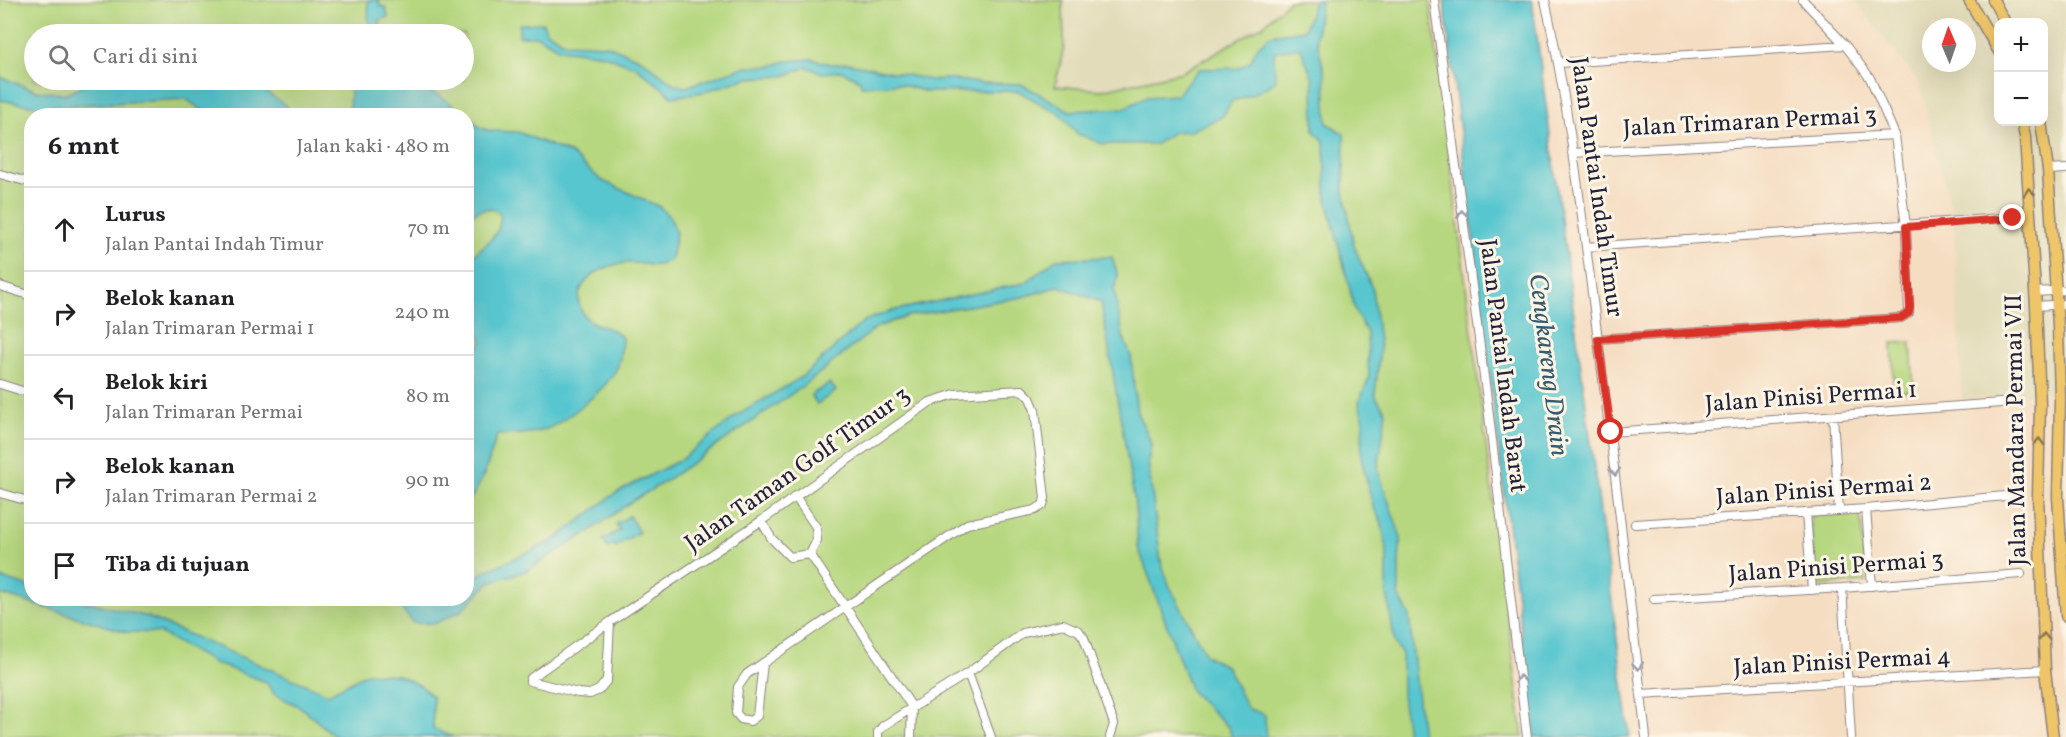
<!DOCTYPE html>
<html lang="id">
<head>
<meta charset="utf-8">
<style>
	:root { --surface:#fff; --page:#f6f6f6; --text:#202124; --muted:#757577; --line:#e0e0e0 }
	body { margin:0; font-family:Vollkorn,serif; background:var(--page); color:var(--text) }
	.controls { position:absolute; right:18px; top:18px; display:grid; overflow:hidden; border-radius:12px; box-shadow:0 6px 24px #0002 }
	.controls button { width:54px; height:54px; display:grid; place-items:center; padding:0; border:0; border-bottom:2px solid var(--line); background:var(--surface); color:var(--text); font:30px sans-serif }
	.compass { position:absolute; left:1922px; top:18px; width:54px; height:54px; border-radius:50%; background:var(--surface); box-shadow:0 6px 24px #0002; rotate:358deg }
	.stop { position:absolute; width:18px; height:18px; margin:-14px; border:4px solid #d93025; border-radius:50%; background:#fff }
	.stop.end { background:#d93025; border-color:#fff; box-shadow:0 2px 6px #0008 }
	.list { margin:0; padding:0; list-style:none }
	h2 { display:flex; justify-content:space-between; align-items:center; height:78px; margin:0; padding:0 24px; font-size:26px }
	h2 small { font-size:20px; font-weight:400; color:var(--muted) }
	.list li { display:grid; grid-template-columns:39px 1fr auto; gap:18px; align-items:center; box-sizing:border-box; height:84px; padding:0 24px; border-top:2px solid var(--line) }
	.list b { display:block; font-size:22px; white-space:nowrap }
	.list p { margin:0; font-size:20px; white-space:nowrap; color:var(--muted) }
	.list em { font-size:20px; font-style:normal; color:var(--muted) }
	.icon { flex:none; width:33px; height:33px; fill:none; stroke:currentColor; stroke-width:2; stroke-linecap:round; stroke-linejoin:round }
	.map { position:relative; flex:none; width:2066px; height:737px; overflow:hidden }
	.search { position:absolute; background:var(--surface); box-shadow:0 6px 24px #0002; left:24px; top:24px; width:450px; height:66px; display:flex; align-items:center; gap:15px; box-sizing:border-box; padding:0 21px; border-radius:33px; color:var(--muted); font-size:22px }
	.panel { position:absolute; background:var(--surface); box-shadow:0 6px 24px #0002; left:24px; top:108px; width:450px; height:498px; border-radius:24px }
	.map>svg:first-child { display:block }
</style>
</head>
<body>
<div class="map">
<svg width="2066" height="737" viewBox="0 0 2066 737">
	<rect width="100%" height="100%" fill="#fcf5e5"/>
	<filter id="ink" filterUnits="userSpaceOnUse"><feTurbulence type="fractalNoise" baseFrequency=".0167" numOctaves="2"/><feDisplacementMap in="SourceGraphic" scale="12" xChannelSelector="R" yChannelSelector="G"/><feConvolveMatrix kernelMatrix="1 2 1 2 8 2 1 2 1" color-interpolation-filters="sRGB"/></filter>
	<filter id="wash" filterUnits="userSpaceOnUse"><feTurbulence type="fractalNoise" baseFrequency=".008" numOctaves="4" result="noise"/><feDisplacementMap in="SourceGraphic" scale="24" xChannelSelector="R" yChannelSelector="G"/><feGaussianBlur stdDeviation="1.35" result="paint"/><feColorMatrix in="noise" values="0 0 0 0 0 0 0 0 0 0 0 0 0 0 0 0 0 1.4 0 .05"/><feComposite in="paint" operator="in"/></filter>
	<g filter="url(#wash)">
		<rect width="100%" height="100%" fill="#f5ddc2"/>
		<path fill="#e2dcba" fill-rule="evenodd" d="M759,0H1289L1264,25L1182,72L1102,90L1055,86Z
			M1855,0H2066V392L1962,399L1954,222L1920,84ZM1998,22H2044V122H1998ZM1931,27H1967V63H1931Z"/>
		<path fill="#b6d77f" stroke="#6c7c5d" stroke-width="1.5" fill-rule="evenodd" d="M0,0H1063L1064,47L1055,86L1102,90L1182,72L1264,25L1289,0H1430L1523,737H0ZM34,34H464V80H34ZM32,116H466V598H32Z
			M1911,342L1914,391L1894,392L1892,343Z
			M1860,511L1866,582L1816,586L1810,516Z"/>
		<path fill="#59c6cf" stroke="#3e7485" stroke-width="1.5" d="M368,0H379L380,6L386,7L388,17L380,20L379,34H369Z
			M1314,0H1321L1316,37L1325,75L1327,123L1344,134V191L1354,246L1372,288L1380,348L1375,395L1386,412L1378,470L1401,538L1399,556V596L1409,615L1422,737H1407L1402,693V654L1395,644L1387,593V550L1381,520L1373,507L1361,457L1363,421L1359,402L1369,378L1367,333L1356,313L1326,196L1324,141L1314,131L1313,79L1300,47L1274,52L1275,82L1254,94L1232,101L1222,117L1191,131L1174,132L1156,144H1103L1078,134L1060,114L1018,91L927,92L899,84L861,86L860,80L841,71L822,73L807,67L784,76L748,78L703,92L673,97L636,67L604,55L560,49L537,36H519V24L543,23L546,31L565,43L607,45L641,59L674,84L686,87L744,67L771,66L786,61L812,59L831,64L848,63L931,80L947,79L982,83L1021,84L1070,111L1124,108L1147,97L1177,95L1199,69L1239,68L1250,62L1257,47L1271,35L1304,30L1312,9Z
			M1444,0H1532L1630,737H1534Z
			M0,77L37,91L66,94L96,80H258L256,85L288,107L286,115H209L186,99L41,107L0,100Z
			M355,80H392L398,87L431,92L439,96L469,116L479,127L490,131L518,132L571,154L601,180L660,207L671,219L676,233L671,259C655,270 649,263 632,263C613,262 589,272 581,289C577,298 578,307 584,315C594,329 612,324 622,338C621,349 621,361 616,370C605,390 565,422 544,430C530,435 512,434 497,435C490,458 483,484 467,503V354L478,349L482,341L467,310V262C479,247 504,237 500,213C488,204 478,211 467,217L466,116L349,115L350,89Z
			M1112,257L1118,276L1114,289L1123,336L1131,356L1137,413L1147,432L1151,445L1148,462L1161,562L1169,585L1206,655L1227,667L1247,708L1265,715L1266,737H1232L1229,728L1191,691L1138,547L1135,504L1101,302L1059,286L1023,297L908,316L877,327L806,384L664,482L631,502L589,532L528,570L490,582L461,611L436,623H413L394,599L466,598L467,582L486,571L553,541L616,493L680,460L736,416L802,377L864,321L891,311L1025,283L1056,259Z
			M830,383L836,391L817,404L811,395Z
			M629,516L639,532L615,547L613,545L608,548L603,540L620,530L616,524Z
			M0,578L31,587L32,598L77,599L148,617L328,694L367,673L398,675L421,686L433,697V729L454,737H336L300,707L274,694L266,682L214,663L160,633L126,632L0,594Z"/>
	</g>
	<g filter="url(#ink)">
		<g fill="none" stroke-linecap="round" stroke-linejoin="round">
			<g stroke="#8c807e" stroke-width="10">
				<path id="minor" d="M1434,0L1488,407L1527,737
					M1545,0C1568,102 1581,206 1594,309C1613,452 1629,594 1646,737
					M1559,63L1845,45
					M1572,153L1895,135
					M2048,170L2066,169
					M0,174L32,183
					M1586,247L2031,216
					M0,286L32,296
					M2036,292L2066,290
					M2036,306L2066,304
					M1598,339L1901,318L1909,313L1906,227L1895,135L1870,78L1845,45L1803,0
					M0,384L32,394
					M1833,416L1839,511
					M1611,432L2014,402
					M0,493L32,502
					M1866,509L1872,586
					M1806,513L1812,590
					M761,521L772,539L790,557L810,554L817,540L816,527L795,496
					M1635,524L1866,509L2016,495
					M810,554L912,707L911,737
					M1842,588L1851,737
					M1654,599L1842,588L2021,574
					M610,622L607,680L599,690L590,694L578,693L530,681L531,678L610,622L761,521L930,402L955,394L1022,390L1030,398L1035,410L1045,498L1043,505L1035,510L967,524L747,674L738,687L736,713L741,719L750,721L757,716L763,663
					M968,673L991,737
					M1641,694L2045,670
					M878,737V732L883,726L968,673L1023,633L1063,624L1079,631L1084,638L1114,724L1110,737"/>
			</g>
			<g stroke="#8c807e" stroke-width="13">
				<path id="major" d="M1969,0L1998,50
					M1993,0L2005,22
					M2022,122L2025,137L2036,306L2040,404L2038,497L2045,670L2053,737
					M2041,122L2048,170L2058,326L2060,399L2058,497L2066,616"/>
			</g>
			<use href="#minor" stroke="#fff" stroke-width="8"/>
			<use href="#major" stroke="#eec569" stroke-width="10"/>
		</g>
		<defs><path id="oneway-chevron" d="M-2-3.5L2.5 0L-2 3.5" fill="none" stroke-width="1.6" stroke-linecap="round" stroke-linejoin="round" transform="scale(1.5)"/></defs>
		<g stroke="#887452">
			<use href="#oneway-chevron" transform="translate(2029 192) rotate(-95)"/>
			<use href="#oneway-chevron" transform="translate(2039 442) rotate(-89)"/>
			<use href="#oneway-chevron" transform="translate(2044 637) rotate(-92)"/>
		</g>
		<g stroke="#9c9ca7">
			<use href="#oneway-chevron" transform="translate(1462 214) rotate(-98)"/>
			<use href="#oneway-chevron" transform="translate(1615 472) rotate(84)"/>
			<use href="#oneway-chevron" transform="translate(1638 666) rotate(84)"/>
			<use href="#oneway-chevron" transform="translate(1520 679) rotate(-96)"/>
		</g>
	</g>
	<g fill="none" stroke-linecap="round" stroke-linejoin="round" filter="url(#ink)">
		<path stroke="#d93025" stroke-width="8" d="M1611,432L1598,339L1901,318L1909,313L1910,308L1906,227L2013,218"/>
	</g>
	<g text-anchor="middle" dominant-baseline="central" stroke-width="6" stroke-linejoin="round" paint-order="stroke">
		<g font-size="24" fill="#22223b" stroke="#fcf5e5">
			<text transform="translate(1750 123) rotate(-3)">Jalan Trimaran Permai 3</text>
			<text transform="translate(1596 187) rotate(82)">Jalan Pantai Indah Timur</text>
			<text transform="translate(1502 366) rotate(83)">Jalan Pantai Indah Barat</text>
			<text transform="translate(1811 398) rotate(-4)">Jalan Pinisi Permai 1</text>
			<text transform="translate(2017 430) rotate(-91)">Jalan Mandara Permai VII</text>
			<text transform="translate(798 470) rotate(-35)">Jalan Taman Golf Timur 3</text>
			<text transform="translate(1824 491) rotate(-4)">Jalan Pinisi Permai 2</text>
			<text transform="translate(1836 568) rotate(-4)">Jalan Pinisi Permai 3</text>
			<text transform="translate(1842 663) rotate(-3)">Jalan Pinisi Permai 4</text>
		</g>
		<g font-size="26" font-style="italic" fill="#355b6f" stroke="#fcf5e5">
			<text transform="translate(1548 365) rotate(83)">Cengkareng Drain</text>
		</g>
	</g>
</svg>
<div class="controls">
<button>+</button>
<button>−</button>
</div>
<svg class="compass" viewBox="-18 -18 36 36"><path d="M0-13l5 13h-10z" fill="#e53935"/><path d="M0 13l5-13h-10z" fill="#757577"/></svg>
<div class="stop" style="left:1611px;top:432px"></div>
<div class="stop end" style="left:2013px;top:218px"></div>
<div class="search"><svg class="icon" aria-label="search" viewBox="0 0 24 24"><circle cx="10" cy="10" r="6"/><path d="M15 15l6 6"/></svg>Cari di sini</div>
<section class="panel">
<h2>6 mnt<small>Jalan kaki · 480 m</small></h2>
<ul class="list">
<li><svg class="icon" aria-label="ahead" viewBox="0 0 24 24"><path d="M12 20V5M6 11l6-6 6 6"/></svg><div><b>Lurus</b><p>Jalan Pantai Indah Timur</p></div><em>70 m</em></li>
<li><svg class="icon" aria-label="right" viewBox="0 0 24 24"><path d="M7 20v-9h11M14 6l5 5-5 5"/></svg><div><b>Belok kanan</b><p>Jalan Trimaran Permai 1</p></div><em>240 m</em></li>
<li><svg class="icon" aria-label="left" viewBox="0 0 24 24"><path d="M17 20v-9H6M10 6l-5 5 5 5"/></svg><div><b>Belok kiri</b><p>Jalan Trimaran Permai</p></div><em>80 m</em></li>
<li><svg class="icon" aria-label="right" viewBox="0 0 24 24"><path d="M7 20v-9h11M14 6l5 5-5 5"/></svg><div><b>Belok kanan</b><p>Jalan Trimaran Permai 2</p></div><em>90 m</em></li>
<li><svg class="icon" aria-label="arrive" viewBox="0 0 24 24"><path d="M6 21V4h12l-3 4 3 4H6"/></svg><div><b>Tiba di tujuan</b></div></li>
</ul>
</section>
</div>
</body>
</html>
